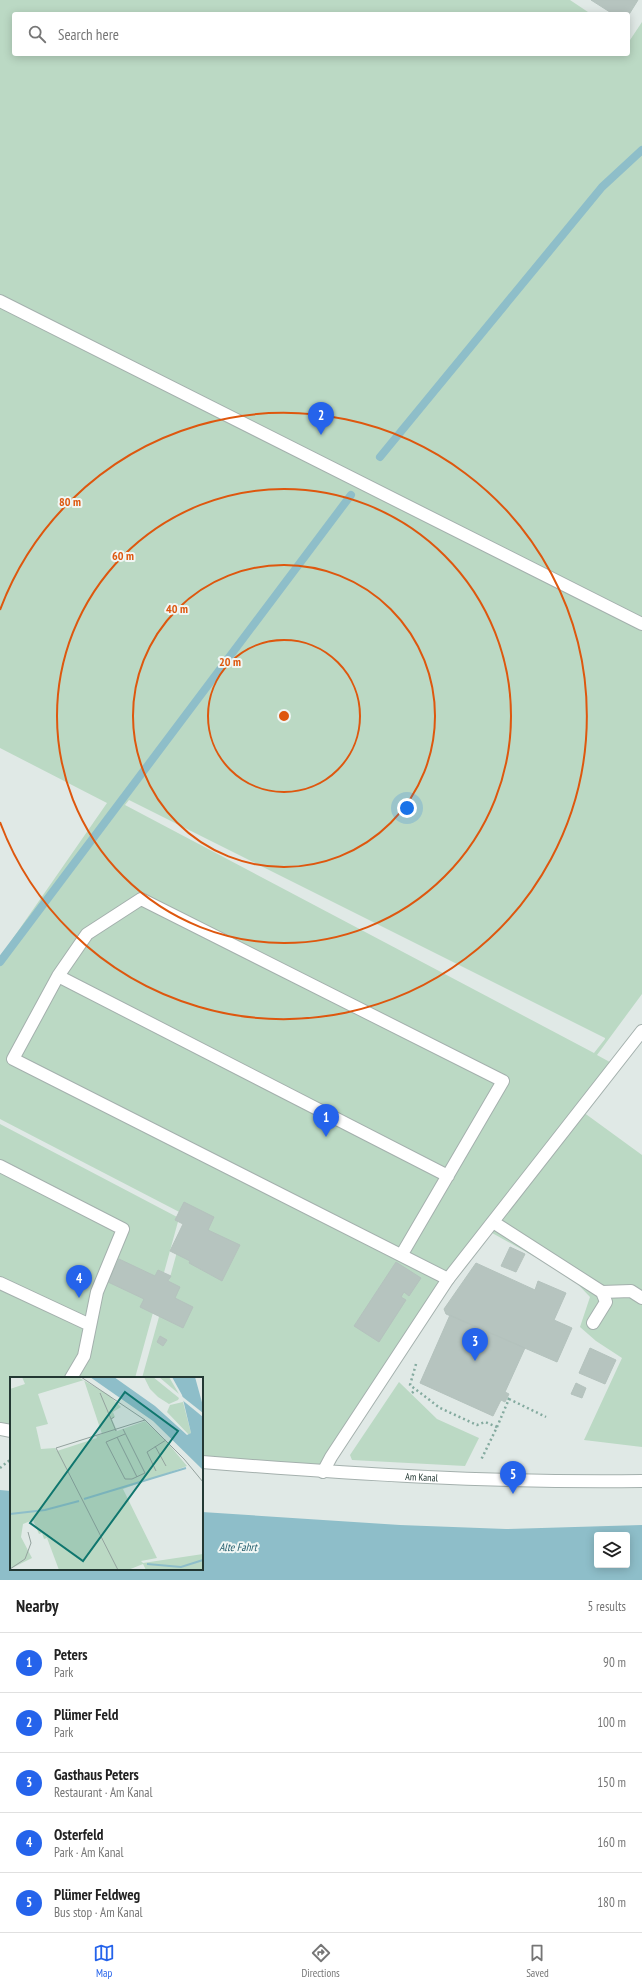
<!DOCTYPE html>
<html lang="en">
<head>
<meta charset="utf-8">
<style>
	:root { --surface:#fff; --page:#f2f2f2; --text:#222; --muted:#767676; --line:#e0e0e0; --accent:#2563eb }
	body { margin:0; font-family:"PT Sans Narrow",sans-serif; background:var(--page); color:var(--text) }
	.controls { position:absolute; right:12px; bottom:12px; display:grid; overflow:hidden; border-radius:4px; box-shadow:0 2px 10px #0003 }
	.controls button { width:36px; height:36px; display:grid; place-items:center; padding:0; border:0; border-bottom:1px solid var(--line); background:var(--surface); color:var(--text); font:20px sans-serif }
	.you { position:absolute; left:407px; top:808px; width:14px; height:14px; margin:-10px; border:3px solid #fff; border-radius:50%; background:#1a73e8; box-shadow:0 0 0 6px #1a73e833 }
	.badge { display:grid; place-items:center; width:26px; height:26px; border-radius:50%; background:var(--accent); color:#fff; font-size:13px; font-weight:700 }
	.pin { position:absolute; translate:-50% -33px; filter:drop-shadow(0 1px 2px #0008) }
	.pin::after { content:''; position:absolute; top:21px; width:14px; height:12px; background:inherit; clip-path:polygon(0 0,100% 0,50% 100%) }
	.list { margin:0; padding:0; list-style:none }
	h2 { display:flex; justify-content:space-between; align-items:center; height:52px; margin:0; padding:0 16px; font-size:17px }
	h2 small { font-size:13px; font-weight:400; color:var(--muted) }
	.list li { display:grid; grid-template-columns:26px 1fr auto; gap:12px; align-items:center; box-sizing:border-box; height:60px; padding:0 16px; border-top:1px solid var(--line) }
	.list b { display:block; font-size:15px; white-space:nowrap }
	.list p { margin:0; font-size:13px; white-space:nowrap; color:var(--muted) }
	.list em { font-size:13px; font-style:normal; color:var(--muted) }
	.icon { flex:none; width:22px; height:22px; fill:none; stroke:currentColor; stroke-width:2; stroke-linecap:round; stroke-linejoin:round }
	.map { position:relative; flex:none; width:642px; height:1580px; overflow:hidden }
	.search { position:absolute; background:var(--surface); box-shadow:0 2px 10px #0003; left:12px; right:12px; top:12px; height:44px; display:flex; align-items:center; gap:10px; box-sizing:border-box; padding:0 14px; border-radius:4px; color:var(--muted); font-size:15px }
	.sheet { height:352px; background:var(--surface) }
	nav { display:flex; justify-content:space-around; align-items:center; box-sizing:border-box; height:56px; border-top:1px solid var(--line); background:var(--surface); font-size:11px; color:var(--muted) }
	nav a { display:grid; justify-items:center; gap:2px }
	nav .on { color:var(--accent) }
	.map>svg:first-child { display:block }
</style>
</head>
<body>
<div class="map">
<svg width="642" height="1580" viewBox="0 0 642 1580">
	<rect width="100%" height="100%" fill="#e0e9e6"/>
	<path fill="#bbd9c4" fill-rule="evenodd" d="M0,0H570L591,14H14V54H628V39L630,40L642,22V994L597,1055L617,1066L583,1112L642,1155V1447L584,1440L622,1358L596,1341L580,1327L590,1297L571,1277L485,1229L321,1469L202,1458V1378H142L187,1216L0,1119V957L107,803L0,748ZM129,800L605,1038V1039L594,1053L125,805Z
		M0,1124L179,1218L135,1378H11V1426L0,1423Z
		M399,1382L437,1419L479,1438L465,1466L352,1460L350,1455Z"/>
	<path fill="#8ebec9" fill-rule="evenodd" d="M0,1490L11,1491V1569H202V1512L400,1525L506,1529L642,1525V1580H0ZM597,1535H627V1565H597Z"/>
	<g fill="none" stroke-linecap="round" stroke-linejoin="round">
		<path stroke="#8ebec9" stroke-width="8" d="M380,457L602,187L642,150
			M0,962L351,495"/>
	</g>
	<path fill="#b6c4bf" stroke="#b4c2bd" d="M591,0H638L628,16V14H613Z
		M184,1202L214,1217L208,1230L240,1245L222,1281L189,1263L190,1261L170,1251L183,1224L175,1220Z
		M510,1247L525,1254L516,1272L501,1266Z
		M119,1259L155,1276L158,1270L171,1276L168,1281L180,1287L175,1298L193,1307L183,1328L140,1307L144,1299L108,1282Z
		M396,1262L421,1278L409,1296L404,1292L401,1297L406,1300L379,1342L354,1326Z
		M476,1263L535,1290L538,1281L566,1293L554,1320L572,1328L557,1362L446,1314L444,1309Z
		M450,1315L525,1348L505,1392L509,1394L505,1402L501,1400L493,1416L420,1383Z
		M160,1336L167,1340L163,1346L157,1342Z
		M590,1348L616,1360L605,1384L579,1373Z
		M576,1383L586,1388L582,1398L571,1394Z"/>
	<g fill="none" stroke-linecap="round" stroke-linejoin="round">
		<g stroke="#a4b0ad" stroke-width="14">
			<path id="lane" d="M58,976L448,1176
				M0,1166L123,1229L97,1292L84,1356L71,1378
				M493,1222L602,1292L606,1302L593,1323
				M402,1254L503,1081L141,899L87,934L58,976L13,1059L448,1279
				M0,1283L90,1325
				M602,1292L631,1291L642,1298"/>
		</g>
		<g stroke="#a4b0ad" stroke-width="14">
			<g id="street">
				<path d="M0,301L642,624"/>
				<path d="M0,1429L11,1431"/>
				<path id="s1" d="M202,1462C349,1474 495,1483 642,1481"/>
				<path d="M323,1472L331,1457L448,1279L642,1031"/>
			</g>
		</g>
		<path stroke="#84aa9f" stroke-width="2.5" stroke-dasharray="2 3" stroke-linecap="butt" d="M416,1364L410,1385L440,1408L477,1425L485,1422L497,1427L481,1460
			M412,1393L415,1390
			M509,1399L546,1417
			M497,1427L509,1399L507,1398
			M0,1468L11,1459"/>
		<use href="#lane" stroke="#fff" stroke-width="12"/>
		<use href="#street" stroke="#fff" stroke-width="12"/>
	</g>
	<g fill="none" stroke="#de570e" stroke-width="2">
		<circle cx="284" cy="716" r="76"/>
		<circle cx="284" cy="716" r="151"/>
		<circle cx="284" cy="716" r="227"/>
		<path d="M0 610A303 303 0 1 1 0 822"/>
	</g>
	<g text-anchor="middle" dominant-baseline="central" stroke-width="4" stroke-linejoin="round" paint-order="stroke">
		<g font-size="10" fill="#233833" stroke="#f0f6f4">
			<text stroke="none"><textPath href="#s1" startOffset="220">Am Kanal</textPath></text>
		</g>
		<g font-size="11" font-style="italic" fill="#235e6d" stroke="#f0f6f4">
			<text x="238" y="1547">Alte Fahrt</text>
		</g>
	</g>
	<g transform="translate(10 1377)">
		<rect width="193" height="193" fill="#e0e9e6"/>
		<path d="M12,0H68L99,18L111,30L103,35L105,40L102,42L107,54L135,44L157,65L177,89L113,112L147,181L131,184L133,186L193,177V193H136L133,187L118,193H49L37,161L34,162L32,156L29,157L23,143L13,147L11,160L22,181L0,192V12L15,7ZM74,3L92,57L86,59L87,61L47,74L45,71L31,72L26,50L38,47L28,17ZM134,0H143L169,21L168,23L159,27L148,20L140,12ZM149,0H159L169,17ZM173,25L181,56L179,58L157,35L160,28Z" fill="#bbd9c4" fill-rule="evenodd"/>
		<path d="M80,0H104L145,29L177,58L181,56L172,18L162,0H185L193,29V93L143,44Z" fill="#8ebec9"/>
		<path d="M169,17L193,36V40L171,22Z" fill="#e0e9e6"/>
		<path fill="none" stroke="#8ebec9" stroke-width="2" d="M74,122L176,91M0,137L35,133L69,124M137,187L171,190L193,183"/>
		<path fill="none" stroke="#94a29e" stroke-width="1" d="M71,0L135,43L174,82L193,105M90,16L101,42M104,40L101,42L106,54M113,52L135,96L122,102H115L96,65L115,57M107,60L127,100M145,69L156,89M146,94L137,75L156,63M0,192L15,182L21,166L18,155M108,193L46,71L135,43"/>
		<path fill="#0f766e" fill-opacity="0.15" stroke="#0f766e" stroke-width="2" d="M115,15L168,54L73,184L20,146Z"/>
		<rect width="193" height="193" fill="none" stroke="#233833" stroke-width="2"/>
	</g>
	<circle cx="284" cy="716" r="6" fill="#de570e" stroke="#f0f6f4" stroke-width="2"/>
	<g font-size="12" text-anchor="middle" font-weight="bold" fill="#de570e" stroke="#f0f6f4" stroke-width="4" stroke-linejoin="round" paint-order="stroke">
		<text x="70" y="506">80 m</text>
		<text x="123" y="560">60 m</text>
		<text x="177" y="613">40 m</text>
		<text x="230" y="666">20 m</text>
	</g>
</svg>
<div class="controls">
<button><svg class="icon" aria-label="layers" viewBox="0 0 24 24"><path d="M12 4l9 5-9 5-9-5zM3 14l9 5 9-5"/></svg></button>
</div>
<div class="you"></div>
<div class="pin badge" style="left:326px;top:1137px">1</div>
<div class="pin badge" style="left:321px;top:435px">2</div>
<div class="pin badge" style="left:475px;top:1361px">3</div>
<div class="pin badge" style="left:79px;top:1298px">4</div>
<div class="pin badge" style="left:513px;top:1494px">5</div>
<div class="search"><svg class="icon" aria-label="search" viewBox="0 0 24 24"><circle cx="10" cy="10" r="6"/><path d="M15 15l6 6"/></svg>Search here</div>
</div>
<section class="sheet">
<h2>Nearby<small>5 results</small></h2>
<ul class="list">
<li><span class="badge">1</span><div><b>Peters</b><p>Park</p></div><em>90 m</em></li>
<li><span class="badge">2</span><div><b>Plümer Feld</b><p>Park</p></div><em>100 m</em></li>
<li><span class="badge">3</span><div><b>Gasthaus Peters</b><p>Restaurant · Am Kanal</p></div><em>150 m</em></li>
<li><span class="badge">4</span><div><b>Osterfeld</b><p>Park · Am Kanal</p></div><em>160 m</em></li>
<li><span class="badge">5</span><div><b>Plümer Feldweg</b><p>Bus stop · Am Kanal</p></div><em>180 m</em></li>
</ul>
</section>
<nav>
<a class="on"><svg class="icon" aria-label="map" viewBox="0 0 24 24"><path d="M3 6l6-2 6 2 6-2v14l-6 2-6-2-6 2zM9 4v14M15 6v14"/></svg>Map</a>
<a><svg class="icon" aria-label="directions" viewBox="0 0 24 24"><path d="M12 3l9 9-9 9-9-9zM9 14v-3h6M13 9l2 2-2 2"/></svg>Directions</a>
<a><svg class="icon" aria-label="saved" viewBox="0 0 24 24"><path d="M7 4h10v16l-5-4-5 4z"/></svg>Saved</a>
</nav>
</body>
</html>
